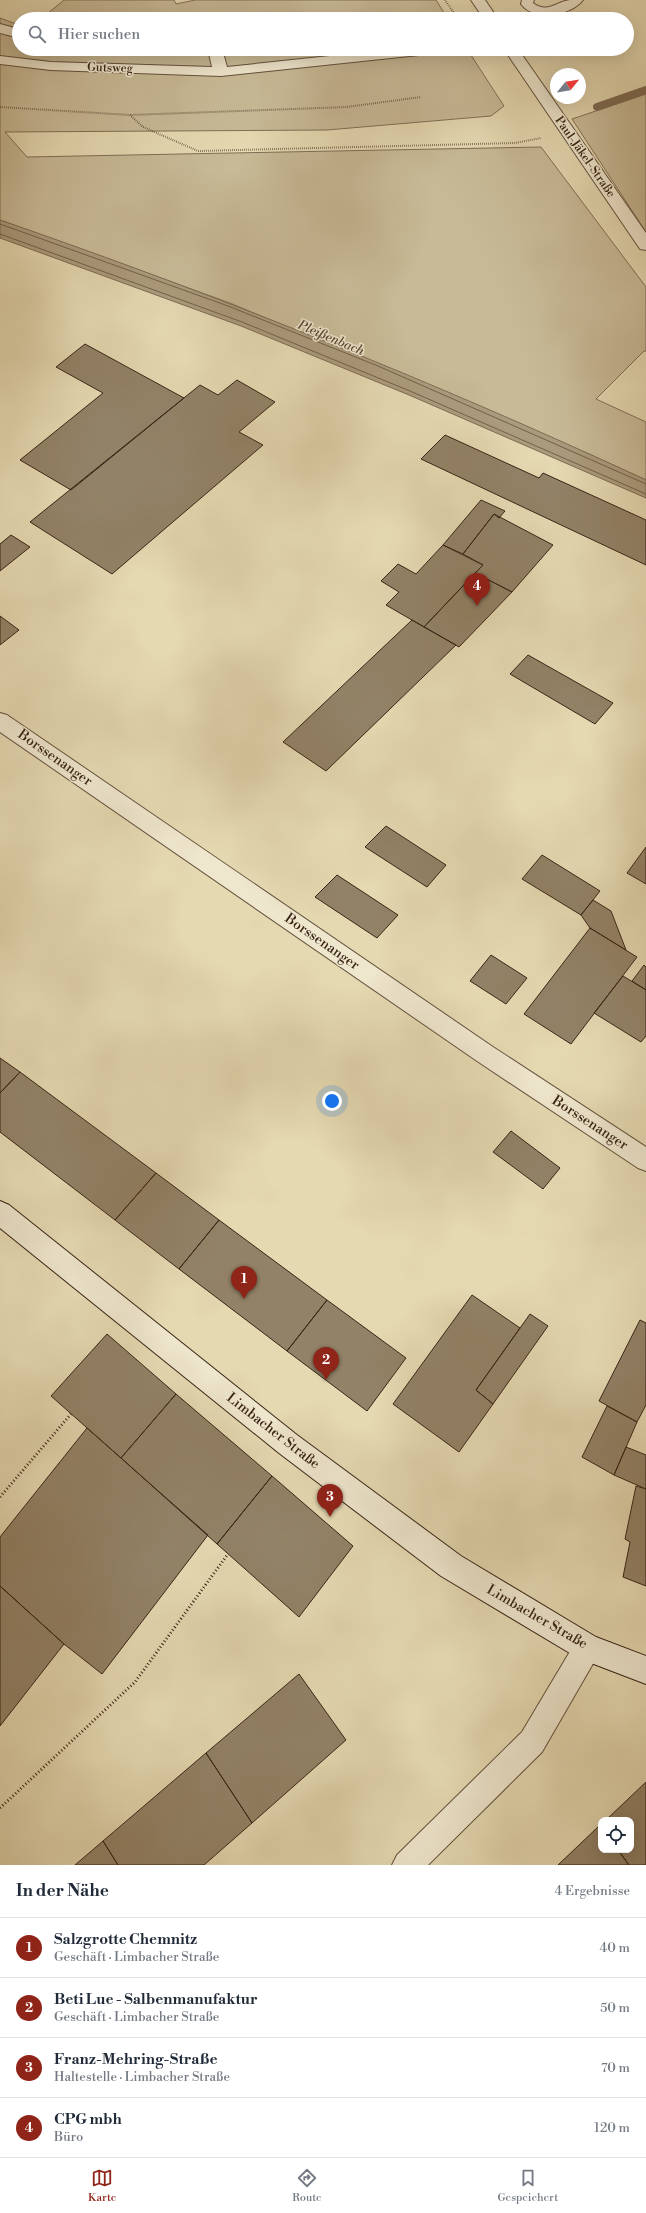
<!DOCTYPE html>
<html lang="de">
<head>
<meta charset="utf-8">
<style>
	:root { --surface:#fff; --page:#f2f2f3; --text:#1f2937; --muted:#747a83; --line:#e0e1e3; --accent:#8f2418 }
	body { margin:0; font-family:"Libre Bodoni",serif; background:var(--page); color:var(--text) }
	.controls { position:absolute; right:12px; bottom:12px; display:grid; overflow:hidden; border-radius:8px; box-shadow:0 4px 16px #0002 }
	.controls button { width:36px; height:36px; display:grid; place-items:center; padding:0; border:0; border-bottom:1px solid var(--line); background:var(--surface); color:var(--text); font:20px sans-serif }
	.compass { position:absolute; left:550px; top:68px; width:36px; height:36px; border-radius:50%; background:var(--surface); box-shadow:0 4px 16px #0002; rotate:60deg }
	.you { position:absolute; left:332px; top:1101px; width:14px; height:14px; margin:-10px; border:3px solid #fff; border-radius:50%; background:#1a73e8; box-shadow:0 0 0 6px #1a73e833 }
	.badge { display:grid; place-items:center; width:26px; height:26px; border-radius:50%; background:var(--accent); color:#fff; font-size:13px; font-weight:700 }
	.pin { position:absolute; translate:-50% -33px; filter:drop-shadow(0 1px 2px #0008) }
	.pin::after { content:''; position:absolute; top:21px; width:14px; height:12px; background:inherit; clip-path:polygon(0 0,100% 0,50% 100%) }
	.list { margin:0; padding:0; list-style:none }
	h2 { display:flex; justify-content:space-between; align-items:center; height:52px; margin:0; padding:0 16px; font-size:17px }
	h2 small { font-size:13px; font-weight:400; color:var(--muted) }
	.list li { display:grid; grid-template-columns:26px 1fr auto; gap:12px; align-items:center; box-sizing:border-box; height:60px; padding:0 16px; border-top:1px solid var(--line) }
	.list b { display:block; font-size:15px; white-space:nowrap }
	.list p { margin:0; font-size:13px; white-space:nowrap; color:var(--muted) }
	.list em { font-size:13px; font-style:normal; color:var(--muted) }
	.icon { flex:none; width:22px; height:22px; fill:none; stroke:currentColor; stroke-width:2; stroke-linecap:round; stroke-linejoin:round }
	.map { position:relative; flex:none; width:646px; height:1865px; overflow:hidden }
	.search { position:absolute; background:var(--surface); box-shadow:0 4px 16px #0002; left:12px; right:12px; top:12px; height:44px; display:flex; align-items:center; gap:10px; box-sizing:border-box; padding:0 14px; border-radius:22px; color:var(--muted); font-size:15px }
	.sheet { height:292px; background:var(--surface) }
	nav { display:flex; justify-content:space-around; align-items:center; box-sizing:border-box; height:56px; border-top:1px solid var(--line); background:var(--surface); font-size:11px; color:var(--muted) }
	nav a { display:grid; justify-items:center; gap:2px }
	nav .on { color:var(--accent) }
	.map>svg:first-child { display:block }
</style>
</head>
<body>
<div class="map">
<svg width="646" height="1865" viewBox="0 0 646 1865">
	<rect width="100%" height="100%" fill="#e5d9b2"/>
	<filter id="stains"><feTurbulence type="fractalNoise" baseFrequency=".005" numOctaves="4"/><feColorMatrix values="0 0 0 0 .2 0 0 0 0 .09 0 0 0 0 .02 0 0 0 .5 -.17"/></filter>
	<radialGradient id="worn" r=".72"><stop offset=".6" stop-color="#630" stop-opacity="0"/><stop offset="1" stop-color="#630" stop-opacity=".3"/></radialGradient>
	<path fill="#c8ba97" stroke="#806f56" d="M64,0H174L176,4L195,0H436L448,19H41Z
		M0,18L19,25V49H467L504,106L491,116L327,130L5,132L27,157L541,147L646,287V351H644L596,399L646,422V480L591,455L230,303L0,220Z
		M646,94V232L572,119Z"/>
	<path fill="#ab9b7d" stroke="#7d6b54" d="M0,220C220,296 435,382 646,480V498L409,395L241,326L0,238Z"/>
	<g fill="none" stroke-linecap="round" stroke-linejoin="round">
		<path stroke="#72604a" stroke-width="1" d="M0,224L228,306L378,366L646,484
			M0,234L242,322L410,391L646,494"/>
		<path stroke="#7d6b54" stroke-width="8" d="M597,107L646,90"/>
	</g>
	<path fill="#928267" stroke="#392416" d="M85,344L184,398L71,490L20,460L103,393L56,367Z
		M237,380L275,402L239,432L263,445L112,574L30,522L200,385L218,395Z
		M445,435L539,478L543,473L646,520V565L421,459Z
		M481,500L505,511L499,518L494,514L463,554L443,545Z
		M494,514L553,545L512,592L475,573L483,565L463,554Z
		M11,535L30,547L0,571V544Z
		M443,545L483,565L424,627L386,605L399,592L381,581L398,564L416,574Z
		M475,573L512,592L459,647L424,627Z
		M0,616L19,630L0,645Z
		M412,620L456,645L326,771L283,742Z
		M528,655L613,703L595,724L510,674Z
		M386,826L446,865L427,887L365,847Z
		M646,847V884L627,873Z
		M542,855L600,891L581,915L522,879Z
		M337,875L398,915L377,938L315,897Z
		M593,900L611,911L626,950L590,928L581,915Z
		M590,928L637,957L571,1044L524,1014Z
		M491,955L527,978L506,1004L470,981Z
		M644,965L646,967V990L632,981Z
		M623,976L646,990V1036L641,1042L594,1013Z
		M0,1058L20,1072L0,1093Z
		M20,1072L156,1173L115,1220L0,1132V1093Z
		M511,1131L560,1168L543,1189L493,1152Z
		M156,1173L219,1220L179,1269L115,1220Z
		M219,1220L327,1300L287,1351L179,1269Z
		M472,1295L520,1328L476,1390L493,1404L459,1452L393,1404Z
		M327,1300L406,1358L367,1411L287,1351Z
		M530,1314L548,1326L493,1404L476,1390Z
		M640,1320L646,1323V1405L637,1422L599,1401Z
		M107,1334L176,1394L121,1458L51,1396Z
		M176,1394L272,1476L217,1544L121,1458Z
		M607,1406L637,1422L614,1475L582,1457Z
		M87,1428L208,1535L102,1674L64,1644L0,1586V1537Z
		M626,1447L646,1455V1489L614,1475Z
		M272,1476L353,1546L299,1617L217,1544Z
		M636,1486L646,1489V1586L623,1577L630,1542L625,1539Z
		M0,1586L64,1644L0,1726Z
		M299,1674L346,1740L252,1823L206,1753Z
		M206,1753L252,1823L204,1865H118L103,1841Z
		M646,1782V1865H629L618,1850H631V1820H606Z
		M599,1826L601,1850H618L629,1865H558Z
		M103,1841L118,1865H75Z"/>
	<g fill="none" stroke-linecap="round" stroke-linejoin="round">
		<g stroke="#64513d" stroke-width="2">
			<path id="service" d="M522,0H534L533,3C548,14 555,2 570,0C574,0 579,0 583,0C571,16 534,22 521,4Z"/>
		</g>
		<g stroke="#64513d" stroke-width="2">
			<path id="minor" d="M0,24L19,29V38L0,33Z
				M208,49H222L227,67L396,49H445L443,52L438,53L221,76L51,70L0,64V56L51,62L212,67Z
				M0,713L7,715L493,1047L646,1147V1171L638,1168L477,1061L0,732Z
				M588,1634L598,1638L602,1648L542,1752L428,1865H392L397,1855L522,1732L578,1638Z"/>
		</g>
		<g stroke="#64513d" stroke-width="2">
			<path id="tertiary" d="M471,0H485L498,19H484Z
				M504,49H518L646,233V250L640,249Z"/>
		</g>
		<g stroke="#392416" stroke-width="2">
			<path id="secondary" d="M0,1201L9,1205L297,1435L461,1556L596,1637L646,1656V1684L578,1658L441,1576L279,1453L0,1228Z"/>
		</g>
		<path stroke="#392416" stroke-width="2" stroke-dasharray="0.5 1.5" stroke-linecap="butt" d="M445,0L458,19
			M0,107L130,115L347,107L421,97
			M130,115L143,127L198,151L515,143L541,138"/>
		<path stroke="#392416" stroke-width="3" stroke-dasharray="1 2.5" stroke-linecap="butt" d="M0,1497L71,1414
			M0,1808L135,1682L228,1554"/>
		<use href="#service" fill="#eee6cd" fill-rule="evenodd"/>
		<use href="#minor" fill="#eee6cd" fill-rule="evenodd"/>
		<use href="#tertiary" fill="#eee6cd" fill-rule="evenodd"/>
		<use href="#secondary" fill="#eee6cd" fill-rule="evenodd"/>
	</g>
	<g text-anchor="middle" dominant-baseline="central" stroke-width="3" stroke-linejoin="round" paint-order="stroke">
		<g font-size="12" fill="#392416" stroke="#eee6cd">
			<text transform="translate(110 68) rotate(2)">Gutsweg</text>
			<text transform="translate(585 157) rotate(55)">Paul-Jäkel-Straße</text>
		</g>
		<g font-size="13" font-style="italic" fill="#5b4835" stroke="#eee6cd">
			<text transform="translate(331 338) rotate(23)">Pleißenbach</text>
		</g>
		<g font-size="14" fill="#392416" stroke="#eee6cd">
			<text transform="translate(55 758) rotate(35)">Borssenanger</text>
			<text transform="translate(322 942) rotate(35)">Borssenanger</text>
			<text transform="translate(590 1123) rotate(33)">Borssenanger</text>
			<text transform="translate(273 1431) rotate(38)">Limbacher Straße</text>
			<text transform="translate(537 1617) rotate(30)">Limbacher Straße</text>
		</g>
	</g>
	<rect width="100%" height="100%" filter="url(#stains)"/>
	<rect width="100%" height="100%" fill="url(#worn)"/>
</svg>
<div class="controls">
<button><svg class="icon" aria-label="locate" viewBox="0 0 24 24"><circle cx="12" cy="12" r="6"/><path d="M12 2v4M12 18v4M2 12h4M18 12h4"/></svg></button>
</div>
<svg class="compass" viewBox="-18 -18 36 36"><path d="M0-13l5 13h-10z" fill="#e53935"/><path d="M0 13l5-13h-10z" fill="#747a83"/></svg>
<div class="you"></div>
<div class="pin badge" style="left:244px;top:1299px">1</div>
<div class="pin badge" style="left:326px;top:1380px">2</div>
<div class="pin badge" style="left:330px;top:1517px">3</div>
<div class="pin badge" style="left:477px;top:606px">4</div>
<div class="search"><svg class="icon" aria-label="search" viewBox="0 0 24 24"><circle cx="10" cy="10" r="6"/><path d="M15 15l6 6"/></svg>Hier suchen</div>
</div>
<section class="sheet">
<h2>In der Nähe<small>4 Ergebnisse</small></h2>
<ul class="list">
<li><span class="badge">1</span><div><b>Salzgrotte Chemnitz</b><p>Geschäft · Limbacher Straße</p></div><em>40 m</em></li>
<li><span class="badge">2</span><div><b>Beti Lue - Salbenmanufaktur</b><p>Geschäft · Limbacher Straße</p></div><em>50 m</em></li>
<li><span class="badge">3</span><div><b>Franz-Mehring-Straße</b><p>Haltestelle · Limbacher Straße</p></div><em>70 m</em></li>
<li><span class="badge">4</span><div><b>CPG mbh</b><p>Büro</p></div><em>120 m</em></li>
</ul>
</section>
<nav>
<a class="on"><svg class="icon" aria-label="map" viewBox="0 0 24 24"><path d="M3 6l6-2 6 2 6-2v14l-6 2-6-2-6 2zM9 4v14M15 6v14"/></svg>Karte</a>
<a><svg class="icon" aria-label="directions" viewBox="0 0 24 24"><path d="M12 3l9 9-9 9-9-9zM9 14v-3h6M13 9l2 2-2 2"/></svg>Route</a>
<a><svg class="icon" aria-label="saved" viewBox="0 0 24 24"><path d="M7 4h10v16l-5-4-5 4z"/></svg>Gespeichert</a>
</nav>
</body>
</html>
